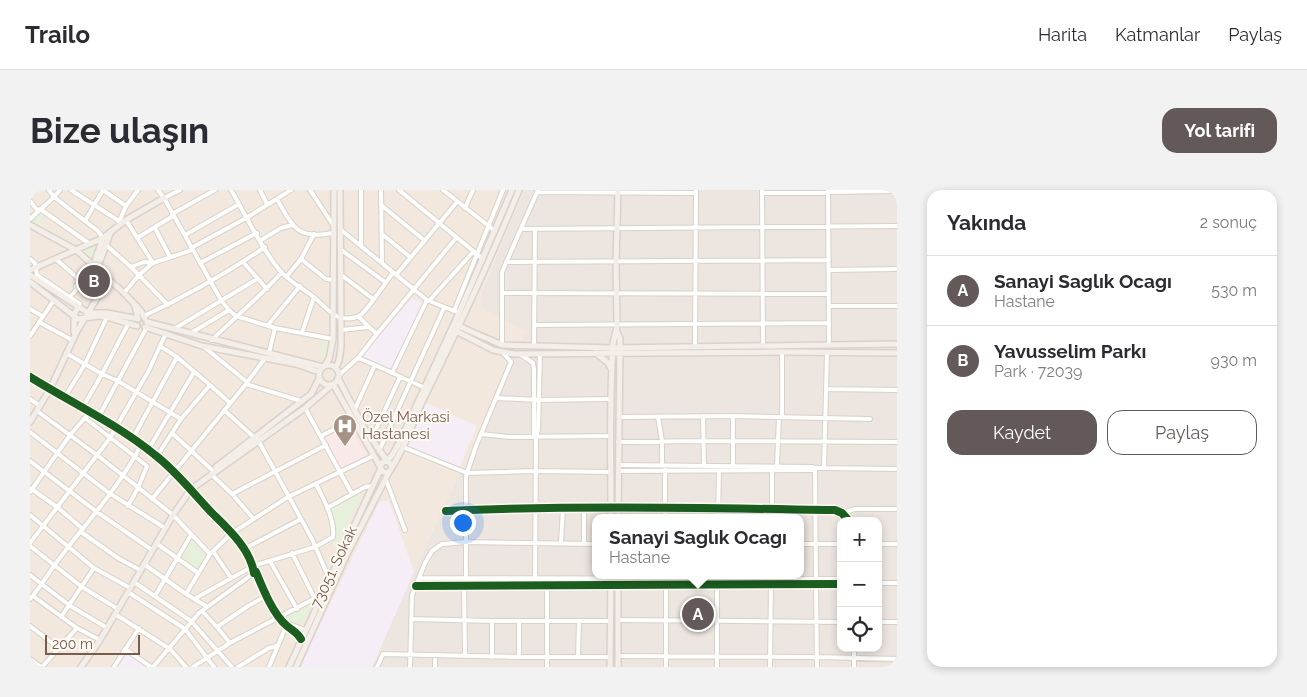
<!DOCTYPE html>
<html lang="tr">
<head>
<meta charset="utf-8">
<style>
	:root { --surface:#fff; --page:#f2f2f3; --text:#2b2b33; --muted:#7c7c81; --line:#e1e1e2; --accent:#625958 }
	body { margin:0; font-family:Raleway,sans-serif; background:var(--page); color:var(--text) }
	.controls { position:absolute; right:15px; bottom:15px; display:grid; overflow:hidden; border-radius:10px; box-shadow:0 2px 8px #0003 }
	.controls button { width:45px; height:45px; display:grid; place-items:center; padding:0; border:0; border-bottom:1px solid var(--line); background:var(--surface); color:var(--text); font:25px sans-serif }
	.scale { position:absolute; left:15px; bottom:12px; width:95px; box-sizing:border-box; padding-left:5px; border:2px solid #7a5c4d; border-top:0; font-size:14px; line-height:18px; white-space:nowrap; color:#7a5c4d; -webkit-text-stroke:4px #fffaf3; paint-order:stroke }
	.you { position:absolute; left:432px; top:332px; width:18px; height:18px; margin:-12px; border:4px solid #fff; border-radius:50%; background:#1a73e8; box-shadow:0 0 0 8px #1a73e833 }
	.badge { display:grid; place-items:center; width:32px; height:32px; border-radius:50%; background:var(--accent); color:#fff; font-size:16px; font-weight:700 }
	.pin { position:absolute; translate:-50% -50%; border:2px solid #fff; box-shadow:0 1px 5px #0006 }
	.popup { position:absolute; left:562px; top:324px; width:212px; height:65px; box-sizing:border-box; display:grid; place-content:center; border-radius:10px; background:var(--surface); filter:drop-shadow(0 1px 4px #0005); font-size:16px; white-space:nowrap; color:var(--muted) }
	.popup b { font-size:19px; color:var(--text) }
	.popup::after { content:''; position:absolute; left:50%; top:100%; margin-left:-10px; border:10px solid transparent; border-top-color:var(--surface) }
	.list { margin:0; padding:0; list-style:none }
	h2 { display:flex; justify-content:space-between; align-items:center; height:65px; margin:0; padding:0 20px; font-size:21px }
	h2 small { font-size:16px; font-weight:400; color:var(--muted) }
	.list li { display:grid; grid-template-columns:32px 1fr auto; gap:15px; align-items:center; box-sizing:border-box; height:70px; padding:0 20px; border-top:1px solid var(--line) }
	.list b { display:block; font-size:19px; white-space:nowrap }
	.list p { margin:0; font-size:16px; white-space:nowrap; color:var(--muted) }
	.list em { font-size:16px; font-style:normal; color:var(--muted) }
	.actions { display:flex; gap:10px; padding:15px 20px }
	.actions a { flex:1; padding:11px 0; border:1px solid var(--accent); border-radius:15px; text-align:center; font-size:18px; color:var(--accent) }
	.actions .main { background:var(--accent); color:#fff }
	.icon { flex:none; width:28px; height:28px; fill:none; stroke:currentColor; stroke-width:2; stroke-linecap:round; stroke-linejoin:round }
	.map { position:relative; flex:none; width:867px; height:477px; overflow:hidden; border-radius:15px }
	header { display:flex; align-items:center; gap:30px; box-sizing:border-box; height:70px; padding:0 25px; background:var(--surface); border-bottom:1px solid var(--line) }
	header strong { font-size:24px }
	nav { display:flex; gap:28px; margin-inline-start:auto; font-size:18px }
	.intro { display:flex; align-items:center; justify-content:space-between; box-sizing:border-box; height:120px; padding:0 30px }
	h1 { margin:0; font-size:35px }
	.button { padding:12px 22px; border-radius:15px; background:var(--accent); color:#fff; font-size:18px; font-weight:700 }
	main { display:flex; gap:30px; padding:0 30px }
	aside { flex:1; background:var(--surface); border-radius:15px; box-shadow:0 2px 8px #0003 }
	.map>svg:first-child { display:block }
</style>
</head>
<body>
<header>
<strong>Trailo</strong>
<nav><a>Harita</a><a>Katmanlar</a><a>Paylaş</a></nav>
</header>
<div class="intro"><h1>Bize ulaşın</h1><a class="button">Yol tarifi</a></div>
<main>
<div class="map">
<svg width="867" height="477" viewBox="0 0 867 477">
	<rect width="100%" height="100%" fill="#f9f5f0"/>
	<path fill="#f2e8de" d="M0,0H494L452,99L496,141L367,417L341,477H0Z"/>
	<path fill="#ede5e0" fill-rule="evenodd" d="M494,0H867V477H341L367,417L496,141L451,117L452,100ZM566,328H770V385H566ZM811,331H848V458H811Z"/>
	<path fill="#f6eef6" d="M382,108L393,113L360,180L331,166Z
		M396,213L447,236L429,278L377,255Z
		M350,311H359L384,382L342,477H271L283,449Z
		M98,462L119,477H88Z"/>
	<path fill="#fae9e9" d="M319,234L337,266L312,280L293,248Z"/>
	<path fill="#e7f0db" d="M9,21L15,25L9,33L49,58L46,59L0,32Z
		M67,54L63,72L51,62Z
		M62,79L75,91L67,103L53,91Z
		M292,152L298,153L295,165L292,168H289Z
		M334,299L308,354L309,356L307,361L302,353L306,349L301,319Z
		M161,350L176,365L167,380L152,368Z
		M283,413L274,433L270,434L256,428V427Z"/>
	<g fill="none" stroke-linecap="round" stroke-linejoin="round">
		<g stroke="#d7d1cb" stroke-width="6">
			<path id="minor" d="M19,0L24,7L30,0
				M41,0L89,31
				M73,0L96,16
				M128,0L134,8L191,110L199,120L206,126L245,138L303,149
				M201,0C217,27 231,58 251,82C260,92 274,99 285,108C299,120 306,133 327,127C335,125 356,91 363,83
				M230,0L237,14
				M280,0L303,35
				M351,0L352,73
				M369,0L453,69
				M413,0L465,41
				M732,0L733,156
				M798,0L799,154
				M507,2L666,3
				M732,3L867,1
				M134,8L150,0
				M247,9C263,37 267,50 303,43
				M0,11L8,21
				M351,15L394,50
				M435,18L443,0
				M10,19L60,54
				M142,24L185,0
				M0,29L24,7L68,41L73,48
				M96,30L123,73
				M55,31L73,0
				M89,32L96,16L108,0
				M125,38L140,67
				M310,39L397,110L429,123
				M491,39L867,36
				M352,44L380,67
				M155,45L209,14
				M107,48L143,26
				M231,50L251,38L262,35
				M76,55L101,77L138,115
				M331,55V0
				M161,58L218,27L261,0
				M310,59L355,92
				M0,69L5,73L7,85L50,114L48,117
				M271,69L296,89L304,90
				M27,70L68,106
				M213,72L237,99
				M476,72L799,70
				M170,73L227,43
				M101,77L114,72L123,73
				M799,80L867,79
				M310,84L343,109
				M366,85L427,12
				M257,86L271,69L284,44
				M94,103L109,85L123,73L162,60
				M472,103L799,104
				M39,108L47,99L46,96L63,76
				M399,111L443,62
				M799,116H867
				M0,119L12,126
				M424,121L473,0
				M114,126C156,106 197,83 235,57
				M329,127L339,137
				M9,132L42,150
				M238,135L270,96
				M504,135L799,133
				M144,139L227,89
				M161,143L199,120
				M272,143L284,107
				M347,144L426,48
				M0,146L24,110
				M182,150C205,127 230,107 252,82
				M472,155V82L508,0
				M504,156L505,39
				M665,156L666,0
				M174,157L217,192
				M752,162V227
				M36,163L72,184L88,191L151,229L180,195L147,167
				M239,163L245,138
				M490,164L503,173L504,179V243L506,247
				M345,175L395,198
				M362,183L397,110
				M309,185L328,168L347,144L339,137L311,140
				M0,187C42,213 87,234 125,265C146,281 163,303 181,322C198,339 220,358 224,383L226,382C233,399 243,424 257,436C263,441 267,442 271,449
				M216,194L271,211
				M180,195L200,213
				M796,199L867,200
				M35,207L55,174L77,127
				M466,208L508,210L581,209
				M0,209L10,216
				M53,217L72,184L98,134
				M275,218L322,304
				M325,219L345,175L328,168
				M194,220L225,248
				M7,221L67,265L143,325L180,364
				M69,226L117,137
				M673,226L674,276
				M703,226V277
				M589,227L703,226L840,229
				M628,227L632,251V275
				M55,228L117,276L108,298L98,316
				M0,242L79,303L135,338
				M142,243L182,280
				M451,244L479,247L581,246
				M291,246L322,230
				M103,248L147,167L130,156
				M228,250L282,349L299,388
				M341,250L370,187
				M588,252L673,251L867,252
				M373,257L437,283L506,281L581,282
				M118,260L164,182
				M349,261L414,118
				M127,266L151,229
				M0,271L67,322L122,360
				M589,275L783,277L785,278
				M785,278L786,390
				M794,278L797,163
				M635,280V328
				M589,281L782,280L785,278H794L867,279
				M181,284L202,304L223,328
				M356,290L375,340
				M0,298L27,317L53,339
				M0,302L40,245L61,221
				M202,304L296,255
				M122,309L216,194L235,168
				M554,317V354
				M297,318L335,297L343,296
				M416,321C545,315 675,318 805,320L812,323L819,331
				M812,323L825,319H867
				M0,325L64,378L31,427
				M688,328L689,281
				M742,328V281L747,276L749,227
				M51,342L88,368L110,380
				M0,353L80,248L119,180L136,143
				M126,353L168,383
				M531,353L533,318
				M770,354H811
				M848,354H867
				M0,356L52,397L88,419
				M214,359L271,329
				M183,361L201,388
				M262,363L285,409
				M240,371L267,419
				M114,374L156,404L176,416
				M64,378L100,398
				M0,385L39,415L77,438
				M389,388L811,389
				M436,389V286L446,256L481,172L473,163
				M505,389L506,247L508,240L510,164
				M104,392L161,431L202,477
				M848,393H867
				M434,395L435,465
				M786,395L787,477
				M386,396L811,394
				M517,396V477
				M98,402L155,439L184,477
				M156,404L180,364L202,343L258,307L343,266
				M3,406L47,438
				M125,406L161,345
				M0,409C12,395 21,379 32,365C59,330 91,294 111,255
				M164,409L223,376L285,357L303,347C305,329 294,310 286,294
				M172,421L187,437L200,453
				M85,424L140,459L156,477
				M382,429L462,431H580
				M588,430L811,432
				M462,431V467
				M254,432L275,440
				M848,432H867
				M0,436L29,458
				M187,437L218,416L236,406
				M95,459L121,477
				M588,466L787,467L867,469
				M489,467V431
				M548,467L549,431
				M0,469L11,477
				M12,477L47,438L70,450
				M84,477L109,438
				M123,477L169,423L224,383
				M163,477L200,453L291,405
				M208,477L239,458L247,456
				M239,477L256,436
				M347,477L353,464L489,467H580
				M380,477L382,405L395,373L402,361L412,354L436,352L566,354
				M405,477V465
				M636,477V395
				M687,477V385
				M740,477L741,394
				M824,477V458"/>
		</g>
		<g stroke="#dad1cc" stroke-width="8">
			<path id="major" d="M0,35L46,60L94,103L111,121L115,129
				M63,76L73,48
				M67,79L80,44
				M0,80L73,48L96,30L134,8
				M0,85L58,123H77L108,129L105,116
				M0,92L48,129L68,126L77,127L107,136
				M117,132L293,177
				M424,134L472,155L583,158L867,154
				M115,137L172,156L266,174L289,182
				M422,139L463,160L484,164L752,162L867,163
				M44,142V125L48,117
				M587,142L590,149V157L588,328
				M566,163L578,173L582,180
				M289 185a10 10 0 1 1 20 0a10 10 0 1 1-20 0Z
				M295,175L299,169L303,149L304,0
				M306,177C312,167 311,151 311,140L310,0
				M308,188L334,238L357,271L363,264L370,251L429,123L482,0
				M0,232L20,199L47,141L78,90
				M350.5 277a5.5 5.5 0 1 1 11 0a5.5 5.5 0 1 1-11 0Z
				M186,277L281,204L289,189
				M362,277C376,256 383,231 394,208C428,139 460,71 489,0
				M160,300L275,218L303,194L351,278L259,477
				M581,328C581,271 579,213 583,156C583,148 587,142 587,134L586,72L588,0
				M51,477L70,450L143,325L161,299
				M266,477L317,364L359,282
				M580,477L581,385
				M588,477V385"/>
		</g>
		<use href="#minor" stroke="#fefefd" stroke-width="4"/>
		<use href="#major" stroke="#f3eee8" stroke-width="5"/>
		<g stroke="#fffaf3" stroke-width="11">
			<path id="cycleway" d="M0,187C42,213 87,234 125,265C146,281 163,303 181,322C198,339 220,358 224,383L226,382C233,399 243,424 257,436C263,441 267,442 271,449
				M416,321C545,315 675,318 805,320L812,323L819,331
				M386,396L811,394"/>
		</g>
		<use href="#cycleway" stroke="#1b5e20" stroke-width="8"/>
	</g>
	<defs>
		<g id="hospital-pin" transform="scale(1.25)"><path d="M0 17L-7.5 6A9.5 9.5 0 1 1 7.5 6Z" fill="#a69286" stroke="#fffaf3"/><path d="M-5-5h3v3.5h4V-5h3V5h-3V1.5h-4V5h-3Z" fill="#fff"/></g>
	</defs>
	<g fill-rule="evenodd">
		<use href="#hospital-pin" x="315" y="236"/>
	</g>
	<g text-anchor="middle" dominant-baseline="central" stroke-width="4" stroke-linejoin="round" paint-order="stroke">
		<g font-size="15" fill="#7a5c4d" stroke="#fffaf3" text-anchor="start">
			<text x="332" y="227">Özel Markasi<tspan x="332" dy="17">Hastanesi</tspan></text>
		</g>
		<g font-size="15" fill="#7a5c4d" stroke="#fffaf3">
			<text transform="translate(304 377) rotate(-65)">73051. Sokak</text>
		</g>
	</g>
</svg>
<div class="controls">
<button>+</button>
<button>−</button>
<button><svg class="icon" aria-label="locate" viewBox="0 0 24 24"><circle cx="12" cy="12" r="6"/><path d="M12 2v4M12 18v4M2 12h4M18 12h4"/></svg></button>
</div>
<div class="scale">200 m</div>
<div class="you"></div>
<div class="pin badge" style="left:668px;top:424px">A</div>
<div class="popup"><b>Sanayi Saglık Ocagı</b>Hastane</div>
<div class="pin badge" style="left:64px;top:91px">B</div>
</div>
<aside>
<h2>Yakında<small>2 sonuç</small></h2>
<ul class="list">
<li><span class="badge">A</span><div><b>Sanayi Saglık Ocagı</b><p>Hastane</p></div><em>530 m</em></li>
<li><span class="badge">B</span><div><b>Yavusselim Parkı</b><p>Park · 72039</p></div><em>930 m</em></li>
</ul>
<div class="actions"><a class="main">Kaydet</a><a>Paylaş</a></div>
</aside>
</main>
</body>
</html>
